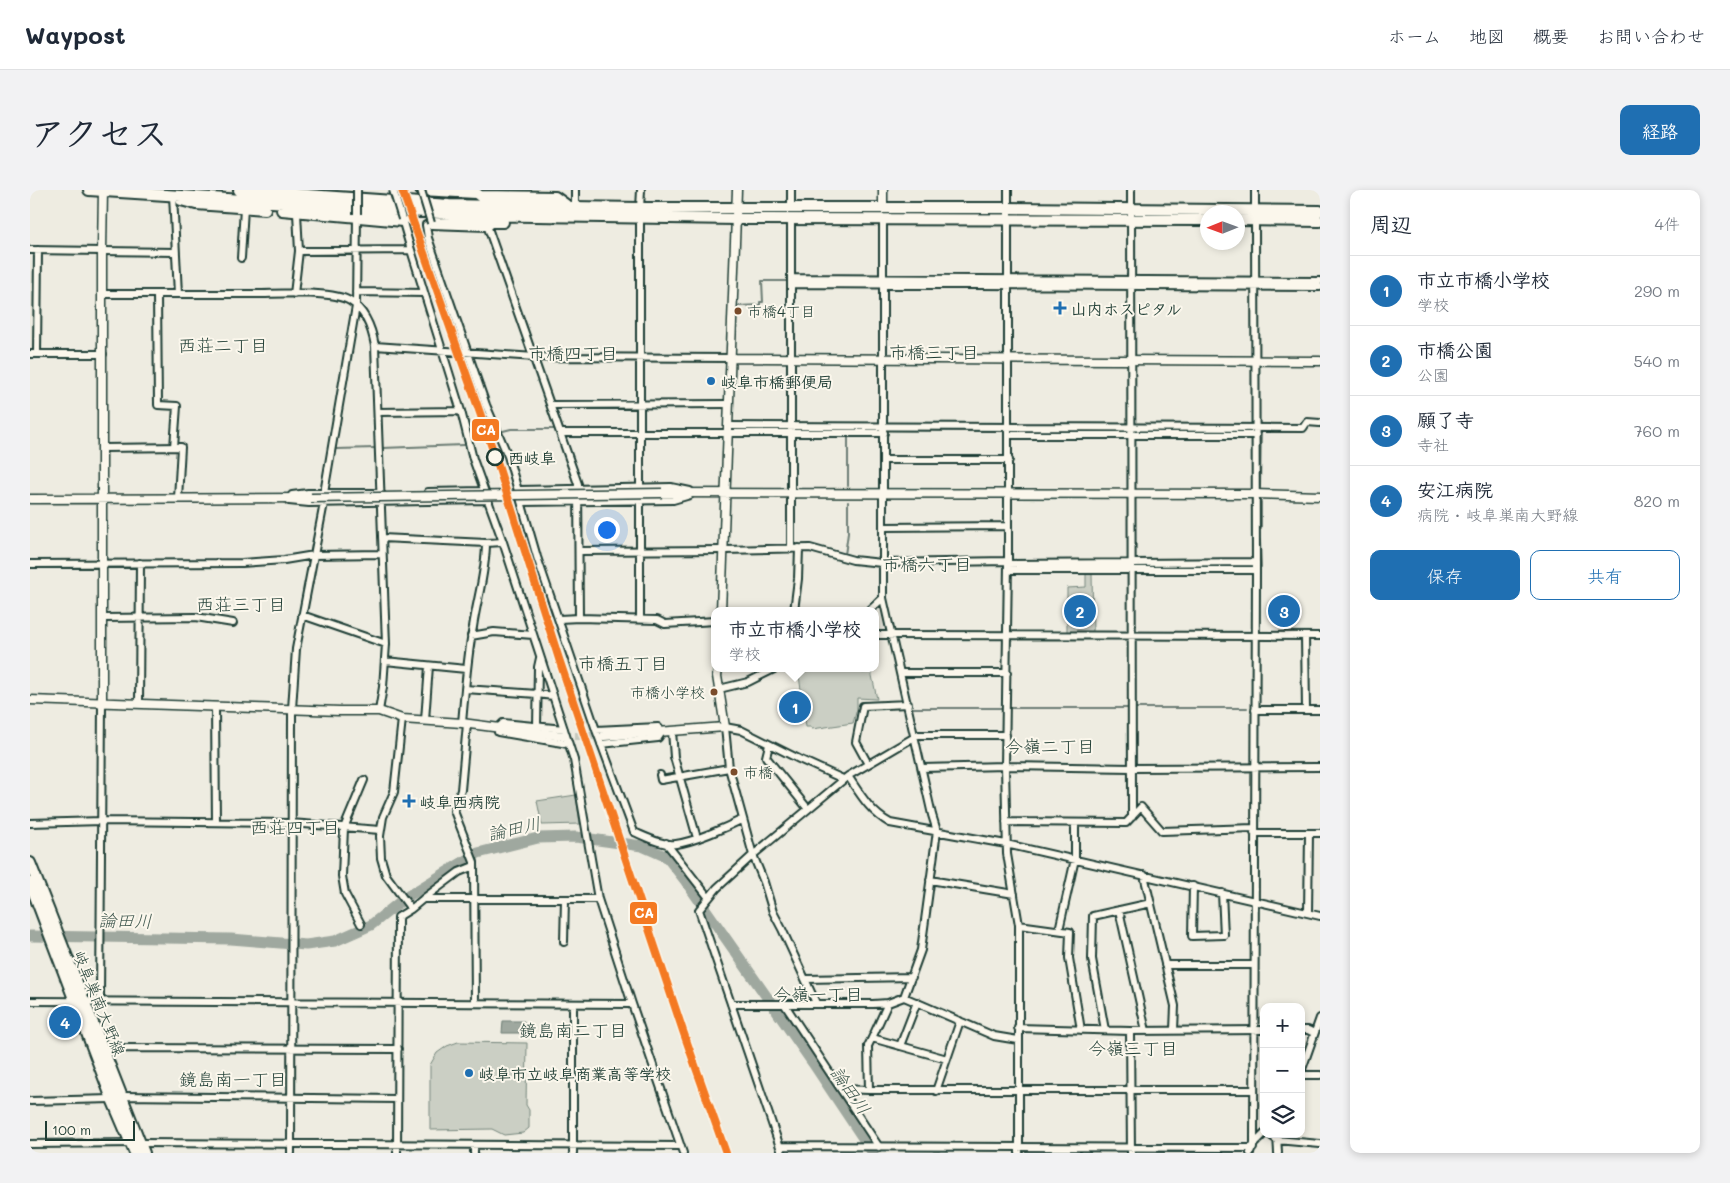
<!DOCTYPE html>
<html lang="ja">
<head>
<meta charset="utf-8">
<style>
	:root { --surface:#fff; --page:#f2f2f3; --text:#1f2937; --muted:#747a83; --line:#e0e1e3; --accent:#1f6fb2 }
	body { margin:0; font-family:Mali,"Klee One",sans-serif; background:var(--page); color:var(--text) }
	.controls { position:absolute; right:15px; bottom:15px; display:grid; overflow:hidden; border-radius:10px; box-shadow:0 2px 8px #0003 }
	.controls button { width:45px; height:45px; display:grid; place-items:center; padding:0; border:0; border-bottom:1px solid var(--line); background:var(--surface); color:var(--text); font:25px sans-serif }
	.compass { position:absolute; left:1170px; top:15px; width:45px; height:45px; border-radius:50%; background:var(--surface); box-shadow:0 2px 8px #0003; rotate:269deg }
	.scale { position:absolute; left:15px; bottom:12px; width:90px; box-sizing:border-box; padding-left:5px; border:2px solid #1f3d34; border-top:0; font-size:14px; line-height:18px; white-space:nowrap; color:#1f3d34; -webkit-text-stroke:4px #fbf7ec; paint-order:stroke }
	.you { position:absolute; left:576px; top:339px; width:18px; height:18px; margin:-12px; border:4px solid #fff; border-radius:50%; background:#1a73e8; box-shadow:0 0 0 8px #1a73e833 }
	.badge { display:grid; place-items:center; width:32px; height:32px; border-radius:50%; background:var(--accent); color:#fff; font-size:16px; font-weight:700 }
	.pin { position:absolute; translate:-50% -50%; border:2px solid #fff; box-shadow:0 1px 5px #0006 }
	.popup { position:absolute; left:681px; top:417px; width:168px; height:65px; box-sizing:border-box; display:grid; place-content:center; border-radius:10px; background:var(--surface); filter:drop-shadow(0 1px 4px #0005); font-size:16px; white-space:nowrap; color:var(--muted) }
	.popup b { font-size:19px; color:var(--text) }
	.popup::after { content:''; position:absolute; left:50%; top:100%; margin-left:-10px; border:10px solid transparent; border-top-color:var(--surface) }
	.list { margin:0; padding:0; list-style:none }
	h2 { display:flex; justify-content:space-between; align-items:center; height:65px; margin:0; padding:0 20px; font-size:21px }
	h2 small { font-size:16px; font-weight:400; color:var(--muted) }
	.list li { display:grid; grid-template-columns:32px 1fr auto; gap:15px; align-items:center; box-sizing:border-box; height:70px; padding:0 20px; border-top:1px solid var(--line) }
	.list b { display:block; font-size:19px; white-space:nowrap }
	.list p { margin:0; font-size:16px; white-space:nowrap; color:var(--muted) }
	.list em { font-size:16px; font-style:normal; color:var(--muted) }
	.actions { display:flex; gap:10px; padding:15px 20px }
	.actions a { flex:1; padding:11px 0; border:1px solid var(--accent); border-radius:10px; text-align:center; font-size:18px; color:var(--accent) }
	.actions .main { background:var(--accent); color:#fff }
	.icon { flex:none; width:28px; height:28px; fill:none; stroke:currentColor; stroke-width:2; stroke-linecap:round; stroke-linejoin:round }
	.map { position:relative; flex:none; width:1290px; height:963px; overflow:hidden; border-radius:10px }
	header { display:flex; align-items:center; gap:30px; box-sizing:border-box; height:70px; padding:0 25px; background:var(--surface); border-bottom:1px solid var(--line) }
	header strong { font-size:24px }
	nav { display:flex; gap:28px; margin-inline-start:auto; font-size:18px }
	.intro { display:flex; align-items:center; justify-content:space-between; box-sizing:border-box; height:120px; padding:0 30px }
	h1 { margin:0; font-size:35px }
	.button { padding:12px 22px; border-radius:10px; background:var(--accent); color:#fff; font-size:18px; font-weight:700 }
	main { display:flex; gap:30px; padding:0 30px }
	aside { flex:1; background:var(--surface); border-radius:10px; box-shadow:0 2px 8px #0003 }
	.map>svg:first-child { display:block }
</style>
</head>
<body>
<header>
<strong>Waypost</strong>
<nav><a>ホーム</a><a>地図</a><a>概要</a><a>お問い合わせ</a></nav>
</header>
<div class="intro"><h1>アクセス</h1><a class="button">経路</a></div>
<main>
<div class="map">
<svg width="1290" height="963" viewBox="0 0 1290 963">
	<rect width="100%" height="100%" fill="#eeece1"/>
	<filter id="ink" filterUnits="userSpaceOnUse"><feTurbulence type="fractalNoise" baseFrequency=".02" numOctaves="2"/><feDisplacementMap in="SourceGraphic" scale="10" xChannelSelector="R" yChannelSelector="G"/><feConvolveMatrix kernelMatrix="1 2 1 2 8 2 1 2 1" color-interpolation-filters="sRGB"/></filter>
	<g filter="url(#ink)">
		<path fill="#cbcfc4" stroke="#75867c" d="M1056,383H1062L1063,444L1037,445V398L1056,397Z
			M768,478H831L833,483L841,481L847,509L827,508V519L823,533L782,539L781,537H776Z
			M546,605L550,634L512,635L507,611Z
			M428,852L497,853L496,915L499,920V938L493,943L474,945L462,939L400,940V875L407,863L417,856Z"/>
		<path fill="#9fa89f" stroke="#6c7d74" d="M473,831H494V843H472Z"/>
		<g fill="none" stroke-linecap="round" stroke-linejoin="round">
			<path stroke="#6c7d74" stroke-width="2" d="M708,116L730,115V112H733L732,91H759
				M534,239H579
				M584,239H606
				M616,239L666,240
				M673,240H692
				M704,240H747
				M859,240L971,241
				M473,241L481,239H524
				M985,241H1097
				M1107,241L1220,242
				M818,246V296
				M352,258L434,255
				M306,259L346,258
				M1230,297L1231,242H1271
				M1231,339V312
				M815,365L818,343V312
				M1228,377H1231L1230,350
				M883,518H973
				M981,518H1098
				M1104,518H1217"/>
			<path stroke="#9fa89f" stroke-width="11" d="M0,746L201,749L276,755L305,751L341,735L375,708L448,663L508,648L546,647L612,656L637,667L655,690L783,873L843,963"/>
			<path stroke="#c5c9be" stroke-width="8" stroke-dasharray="8 4" stroke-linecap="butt" d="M533,546H573"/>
			<g stroke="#1f3d34" stroke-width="10">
				<path id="minor" d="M545,0V16
					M761,0V18
					M978,0V374L975,576L977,664L989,735V963
					M1101,0L1102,627
					M143,5L148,104
					M610,18L611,0
					M1225,20V0
					M372,29L381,60
					M853,29V408L902,625L907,641L891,760L874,807
					M401,33L396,35L398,48L456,215L478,266L507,367L566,540L604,642C616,647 633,656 646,654C663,652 697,637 713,629
					M457,35L548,294L549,428
					M0,60L145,62
					M269,61L381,60L431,221L443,269L473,352L544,570L568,709L602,814L653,963
					M211,68L214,18
					M761,88L1290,91
					M761,94L1290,97
					M326,102L394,103
					M73,104C124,104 175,104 226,104C248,104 302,100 320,111C336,121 342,139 345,156L356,454L353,497L349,521
					M127,104L128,215L147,216L144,257
					M264,104L269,61L267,23
					M345,156L505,167L702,168
					M0,164H73
					M7,164L8,60
					M521,215L699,214
					M348,222L431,221
					M698,236L1273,238L1277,232L1290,233
					M531,243H854
					M979,245H1226
					M73,258L151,257L148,308
					M854,270H979
					M610,297V28
					M489,300L641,297L660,301
					M398,302L454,301
					M294,303L326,116L327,25
					M262,305L278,303H351
					M259,311L279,313L457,310
					M492,312L643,310L660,305
					M854,337L978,336
					M352,348L456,353
					M761,359V28
					M549,361L694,360L780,358L823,370L852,373L978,371
					M0,374L212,373L254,370L284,365L352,364
					M978,374L1226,372
					M978,380H1226
					M764,421L768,389L769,358
					M839,421L853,408
					M272,425L356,454
					M73,428L166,427L203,433
					M529,429L549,428L627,430L635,434L685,431
					M610,429V310
					M845,445L1290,446
					M441,446L464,442L503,445
					M1275,446L1276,520
					M355,471L436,479
					M871,483H977
					M435,499L507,504L523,506
					M689,499L718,492L746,478
					M109,514L110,373
					M185,517L186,632
					M1225,520H1290
					M395,530L399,476
					M432,533C435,500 437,469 443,437C447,409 456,382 456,353L473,352
					M437,534L431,600L424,621L444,672L445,813
					M507,537L508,477L510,468
					M534,539L473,533L469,537L468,542L538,554
					M566,540L628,537L632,542L628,548L571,554
					M642,541L644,567L667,648
					M739,555L736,567L778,619
					M838,574L826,552L833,516L878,514
					M892,578L975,576L1101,578L1290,577
					M630,585L631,590L699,578
					M818,586L888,545H976
					M976,632L1096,633L1111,617L1132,641L1224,638
					M0,633L72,631L261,633L350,640
					M1224,643H1290
					M636,653L679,708
					M1114,685L1145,816L1144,840
					M900,690L984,704
					M1163,696L1162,746L1194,745L1192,703
					M393,709L429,682L444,676
					M381,719L393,709H568
					M1089,720L1116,841
					M1278,723L1279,643
					M331,734L315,704L312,686L314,638L334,590
					M989,735L1040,742L1039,768L1051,840
					M1029,740L1045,669V634
					M534,752L535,709
					M1135,775H1224
					M776,789L882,787
					M0,811L602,814
					M70,811L72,513
					M786,813L752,739L743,722L734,692L723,665L699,578L695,537L711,540L769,569L813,589
					M858,813L842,848L917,869
					M543,814V963
					M701,814H843L858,813L874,807L964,846L988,850
					M755,815L849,957
					M988,838L1100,841L1234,840
					M1075,840L1062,769L1063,726L1121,713
					M1271,840H1278L1284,843
					M1100,841L1101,963
					M870,856L887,812
					M73,861L83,858L368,859
					M1271,882L1290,828
					M1271,885H1290
					M811,899L839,900L838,856L842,848
					M839,900H1223
					M906,901L930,831
					M0,911L82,909L92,906L367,909
					M1239,944L1247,950L1290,954
					M1247,944L1248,963
					M0,954L110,953L651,956
					M1224,954L1234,944
					M444,955V963
					M750,956L1223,958
					M261,963L262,519L266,459L294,313
					M367,963L368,727L381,719L356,685L351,668L350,646L353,627L364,602L372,529
					M752,963L669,720L687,698L723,665L818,586C830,604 840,622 860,633L976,654L1290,726
					M1220,963L1224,954L1226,380L1225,31"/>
			</g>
			<g stroke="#1f3d34" stroke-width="11">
				<path id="tertiary" d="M853,18V0
					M702,168L1290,171
					M632,303L1225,304L1290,306
					M0,309L281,308
					M691,421L707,0
					M0,510L310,521H349L372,529L432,533L533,546
					M72,513V61L73,0
					M574,546L695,537L687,486L688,478"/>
			</g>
			<g stroke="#1f3d34" stroke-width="14">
				<path id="primary" d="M59,0L441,25L706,29L1178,30
					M209,0L419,15L466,16L610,18H978L1290,21
					M391,0L446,3L450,6L525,7L536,15
					M151,10L166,14L235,19
					M252,20L373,31
					M1208,30L1290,31
					M401,33L457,35L462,32H473
					M0,673L114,963
					M0,693L82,909L105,963"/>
			</g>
			<use href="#minor" stroke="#fbf7ec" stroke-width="6"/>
			<use href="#tertiary" stroke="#fbf7ec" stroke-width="8"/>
			<use href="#primary" stroke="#fbf7ec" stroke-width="10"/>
			<g stroke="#1f3d34" stroke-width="10" stroke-linecap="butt">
				<path id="minor-bridge" d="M363,0L372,29
					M391,0L401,33
					M327,24V0"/>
			</g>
			<g stroke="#1f3d34" stroke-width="11" stroke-linecap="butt">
				<path id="tertiary-bridge" d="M281,308L632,303"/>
			</g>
			<use href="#minor-bridge" stroke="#fbf7ec" stroke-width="6"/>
			<use href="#tertiary-bridge" stroke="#fbf7ec" stroke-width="8"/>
			<g stroke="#fbf7ec" stroke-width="11">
				<path id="rail-1" d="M372,0L465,266L529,469L653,841L696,963"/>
			</g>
			<use href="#rail-1" stroke="#f47921" stroke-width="8"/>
		</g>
	</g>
	<g fill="#1f6fb2" stroke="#fbf7ec" stroke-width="2">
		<path d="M1027.5 110.5h5v5h5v5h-5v5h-5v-5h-5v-5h5z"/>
		<circle cx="681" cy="191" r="5"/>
		<path d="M376.5 603.5h5v5h5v5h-5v5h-5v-5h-5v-5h5z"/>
		<circle cx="439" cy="883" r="5"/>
	</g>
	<g fill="#7a4b2a" stroke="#fbf7ec" stroke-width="2">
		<circle cx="708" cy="121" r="4.5"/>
		<circle cx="684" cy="502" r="4.5"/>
		<circle cx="704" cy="582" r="4.5"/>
	</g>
	<circle fill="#fbf7ec" stroke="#1f3d34" stroke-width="2.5" cx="465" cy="267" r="8"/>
	<g text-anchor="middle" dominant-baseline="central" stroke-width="4" stroke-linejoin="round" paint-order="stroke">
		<g font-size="15" fill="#1f3d34" stroke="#fbf7ec" text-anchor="start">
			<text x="717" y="121">市橋4丁目</text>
			<text x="675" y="502" text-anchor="end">市橋小学校</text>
			<text x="713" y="582">市橋</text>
		</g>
		<g font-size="16" font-weight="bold" fill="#1f3d34" stroke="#fbf7ec" text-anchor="start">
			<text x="1041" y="118">山内ホスピタル</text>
			<text x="691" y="191">岐阜市橋郵便局</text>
			<text x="390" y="611">岐阜西病院</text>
			<text x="449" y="883">岐阜市立岐阜商業高等学校</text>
		</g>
		<g font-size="16" font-weight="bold" fill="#1f3d34" stroke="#fbf7ec" text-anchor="start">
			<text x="478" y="267">西岐阜</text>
		</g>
		<g font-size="16" fill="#1f3d34" stroke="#fbf7ec">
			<text transform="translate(70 813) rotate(68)">岐阜巣南大野線</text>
		</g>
		<g font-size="18" fill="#1f3d34" stroke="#fbf7ec">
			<text x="193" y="155">西荘二丁目</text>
			<text x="904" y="162">市橋三丁目</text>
			<text x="543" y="163">市橋四丁目</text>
			<text x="897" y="374">市橋六丁目</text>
			<text x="211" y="414">西荘三丁目</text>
			<text x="593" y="473">市橋五丁目</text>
			<text x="1020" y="556">今嶺二丁目</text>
			<text x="265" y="637">西荘四丁目</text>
			<text x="788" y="804">今嶺一丁目</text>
			<text x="543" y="840">鏡島南二丁目</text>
			<text x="1103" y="858">今嶺三丁目</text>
			<text x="203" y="889">鏡島南一丁目</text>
		</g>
		<g font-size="18" font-style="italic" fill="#455d54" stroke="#fbf7ec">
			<text transform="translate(484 638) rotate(-12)">論田川</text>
			<text transform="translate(95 730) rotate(1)">論田川</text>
			<text transform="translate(821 900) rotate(55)">論田川</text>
		</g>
	</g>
	<g stroke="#fbf7ec" stroke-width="2">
		<rect x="441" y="228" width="29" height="24" rx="5" fill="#f47921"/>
		<rect x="599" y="711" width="29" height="24" rx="5" fill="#f47921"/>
	</g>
	<g font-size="14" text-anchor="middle" font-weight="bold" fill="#fff">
		<text x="456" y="245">CA</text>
		<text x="614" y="728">CA</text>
	</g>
</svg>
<div class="controls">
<button>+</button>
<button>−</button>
<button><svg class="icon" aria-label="layers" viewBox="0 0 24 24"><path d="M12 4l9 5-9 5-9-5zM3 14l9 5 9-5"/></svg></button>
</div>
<svg class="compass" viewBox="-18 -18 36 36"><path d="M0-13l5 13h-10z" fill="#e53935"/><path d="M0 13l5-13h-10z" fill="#747a83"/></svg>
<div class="scale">100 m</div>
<div class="you"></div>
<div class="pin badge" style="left:765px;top:517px">1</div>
<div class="popup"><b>市立市橋小学校</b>学校</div>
<div class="pin badge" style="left:1050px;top:421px">2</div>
<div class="pin badge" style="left:1254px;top:421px">3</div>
<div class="pin badge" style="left:35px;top:832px">4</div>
</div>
<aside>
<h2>周辺<small>4件</small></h2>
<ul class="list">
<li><span class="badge">1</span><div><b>市立市橋小学校</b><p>学校</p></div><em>290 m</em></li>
<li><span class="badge">2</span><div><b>市橋公園</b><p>公園</p></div><em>540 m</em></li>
<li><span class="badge">3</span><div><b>願了寺</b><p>寺社</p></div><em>760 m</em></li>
<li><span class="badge">4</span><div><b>安江病院</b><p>病院 · 岐阜巣南大野線</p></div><em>820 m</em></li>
</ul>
<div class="actions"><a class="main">保存</a><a>共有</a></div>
</aside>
</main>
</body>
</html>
